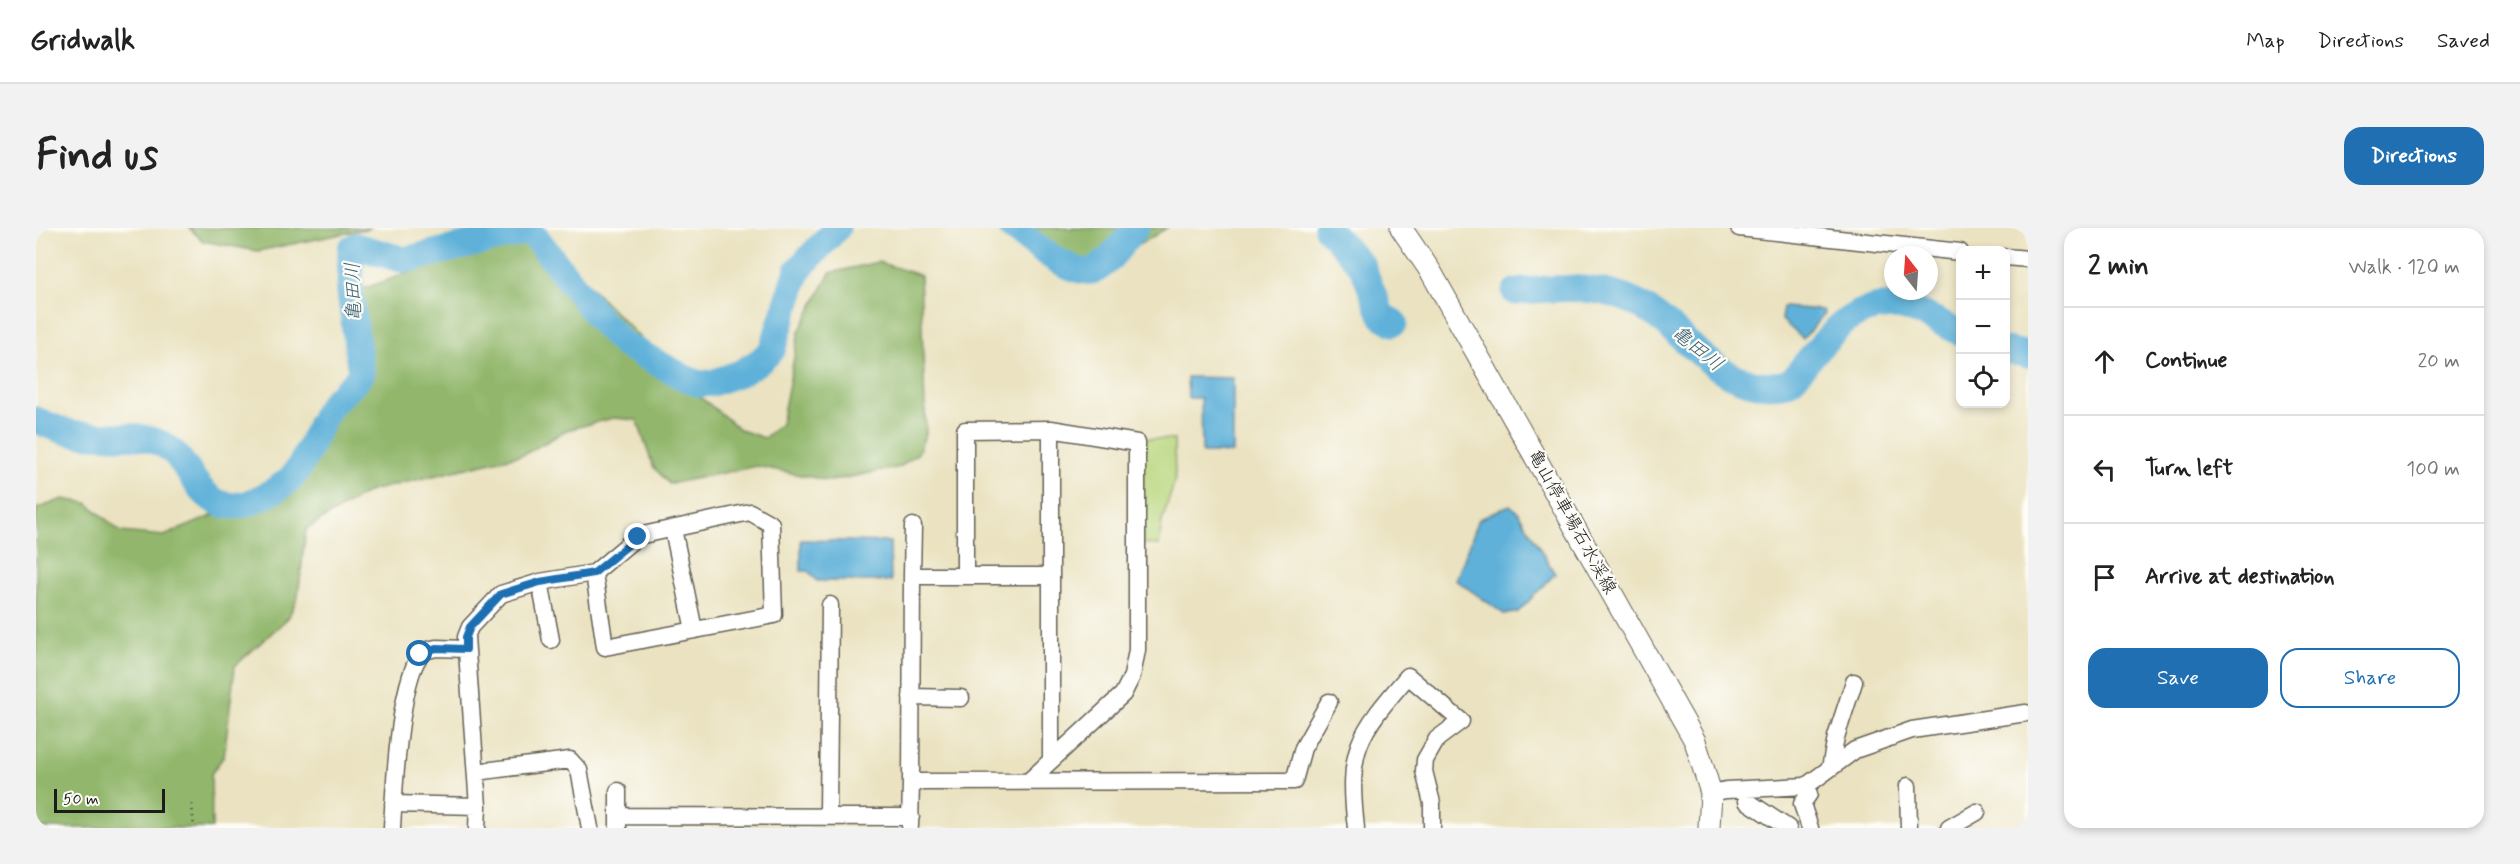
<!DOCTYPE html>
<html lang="en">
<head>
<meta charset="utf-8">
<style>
	:root { --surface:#fff; --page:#f2f2f2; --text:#222; --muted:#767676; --line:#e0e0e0; --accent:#1f6fb2 }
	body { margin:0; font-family:Mynerve,"Klee One",sans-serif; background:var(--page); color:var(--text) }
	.controls { position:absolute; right:18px; top:18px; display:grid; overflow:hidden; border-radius:12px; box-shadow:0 3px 9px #0003 }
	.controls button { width:54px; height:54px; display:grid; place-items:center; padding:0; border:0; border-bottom:2px solid var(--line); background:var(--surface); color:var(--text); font:30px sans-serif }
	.compass { position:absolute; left:1848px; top:18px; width:54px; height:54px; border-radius:50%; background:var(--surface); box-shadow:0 3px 9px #0003; rotate:343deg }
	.scale { position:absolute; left:18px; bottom:15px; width:111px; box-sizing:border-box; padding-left:6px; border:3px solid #1c1c1c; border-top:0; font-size:16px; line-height:21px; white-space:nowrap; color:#1c1c1c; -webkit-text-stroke:4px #fdfcf7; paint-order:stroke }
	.stop { position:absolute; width:18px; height:18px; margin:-14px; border:4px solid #1f6fb2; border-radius:50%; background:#fff }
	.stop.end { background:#1f6fb2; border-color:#fff; box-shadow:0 2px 6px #0008 }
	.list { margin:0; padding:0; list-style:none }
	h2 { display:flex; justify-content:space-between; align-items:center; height:78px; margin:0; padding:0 24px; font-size:26px }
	h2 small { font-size:20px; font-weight:400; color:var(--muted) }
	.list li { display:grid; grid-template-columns:39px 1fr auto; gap:18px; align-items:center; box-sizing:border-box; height:108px; padding:0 24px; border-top:2px solid var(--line) }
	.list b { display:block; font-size:22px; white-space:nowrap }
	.list em { font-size:20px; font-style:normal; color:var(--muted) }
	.actions { display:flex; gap:12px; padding:18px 24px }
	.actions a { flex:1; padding:14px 0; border:2px solid var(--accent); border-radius:18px; text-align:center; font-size:21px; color:var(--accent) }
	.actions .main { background:var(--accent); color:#fff }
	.icon { flex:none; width:33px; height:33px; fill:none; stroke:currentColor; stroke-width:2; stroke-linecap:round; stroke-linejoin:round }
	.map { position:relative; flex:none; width:1992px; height:600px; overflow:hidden; border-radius:18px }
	header { display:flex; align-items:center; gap:36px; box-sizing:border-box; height:84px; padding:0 30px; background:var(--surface); border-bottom:2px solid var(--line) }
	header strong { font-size:28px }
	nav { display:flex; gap:33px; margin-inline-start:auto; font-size:21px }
	.intro { display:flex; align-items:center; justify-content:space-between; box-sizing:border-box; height:144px; padding:0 36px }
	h1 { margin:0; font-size:42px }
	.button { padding:15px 27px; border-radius:18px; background:var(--accent); color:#fff; font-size:21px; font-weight:700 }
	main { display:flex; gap:36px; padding:0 36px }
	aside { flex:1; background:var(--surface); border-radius:18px; box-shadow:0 3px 9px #0003 }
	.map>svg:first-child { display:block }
</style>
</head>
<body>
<header>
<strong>Gridwalk</strong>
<nav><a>Map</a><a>Directions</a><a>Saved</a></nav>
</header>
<div class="intro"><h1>Find us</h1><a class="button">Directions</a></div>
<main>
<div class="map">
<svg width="1992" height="600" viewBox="0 0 1992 600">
	<rect width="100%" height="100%" fill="#fdfcf7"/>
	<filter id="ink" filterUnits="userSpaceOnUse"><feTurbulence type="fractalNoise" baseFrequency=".0167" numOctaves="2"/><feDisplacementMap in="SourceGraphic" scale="12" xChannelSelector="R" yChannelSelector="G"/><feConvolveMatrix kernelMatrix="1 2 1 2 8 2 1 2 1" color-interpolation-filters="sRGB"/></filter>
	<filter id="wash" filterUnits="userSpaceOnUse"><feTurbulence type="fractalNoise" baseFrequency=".008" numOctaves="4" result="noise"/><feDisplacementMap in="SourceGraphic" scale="24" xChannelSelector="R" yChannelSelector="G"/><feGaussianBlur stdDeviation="1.35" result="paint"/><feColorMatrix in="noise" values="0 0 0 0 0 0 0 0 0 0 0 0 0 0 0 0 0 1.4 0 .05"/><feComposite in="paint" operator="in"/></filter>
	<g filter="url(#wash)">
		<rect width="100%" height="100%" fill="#eae2c0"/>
		<path fill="#b8d67d" stroke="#6a794c" stroke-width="1.5" d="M1106,210L1138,212L1139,252L1126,293L1123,317L1107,316Z"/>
		<path fill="#92b76c" stroke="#576a44" stroke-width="1.5" d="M153,0H335L222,23L167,13Z
			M984,0H1131C1107,15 1049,52 1020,35C1007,28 995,11 984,0Z
			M498,1L652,159L705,202L728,210L745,196L763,104L794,45L842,34L884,47L890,205L882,225L864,239L794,253L721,238L633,256L617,238L601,192L577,190L531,202L489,226L334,263L270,301L262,369L252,390L199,438L188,528L175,546L176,600H0V281L27,271L51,275L85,304L128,308L231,265L315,153L326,61Z"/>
		<path fill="#5eb1d9" stroke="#3d667a" stroke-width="1.5" d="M1747,79L1787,82L1788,86L1767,111L1745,91Z
			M1151,149L1197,150V225H1166L1165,170H1152Z
			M1474,277L1482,284L1519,346L1481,385L1468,386L1420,352L1443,291Z
			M765,312L854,314L855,353H781L772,343H765Z"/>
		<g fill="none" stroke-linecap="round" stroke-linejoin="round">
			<path stroke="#5eb1d9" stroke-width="27" d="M976,0C994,13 1040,53 1061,41C1076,32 1088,12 1100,0
				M1291,0L1326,38L1346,88L1358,95
				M1479,64C1525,59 1575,55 1615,84C1653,110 1681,155 1732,157C1739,157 1749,156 1754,153C1760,149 1765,141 1769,136C1790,113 1807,86 1839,80C1847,79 1857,77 1866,79C1886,84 1906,96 1924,104
				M1970,122L1992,127
				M0,192C14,198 29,205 43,206C70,210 99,204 124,215C150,227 156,261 181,274C192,280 209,278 220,272C233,266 245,260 255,250C274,230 279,197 297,175C306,164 317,158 325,146L314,63L315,21L320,18L368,32L492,3L501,11L564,92L587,116L647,149L663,156L676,155L704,145L724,133L736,122L762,42L801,0"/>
		</g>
	</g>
	<g filter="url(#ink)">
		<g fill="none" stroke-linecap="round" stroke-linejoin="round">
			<g stroke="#646155" stroke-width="19">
				<path id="minor" d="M1703,0L1924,24
					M1970,29L1992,31
					M637,301L658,402
					M876,348L877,298
					M929,348H1015
					M504,354L515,412
					M875,469L925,470
					M1015,531V201
					M1794,540L1800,509L1818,454
					M440,544L534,532L543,542L554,600
					M993,553L1087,466L1096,448L1101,422V215L1015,201L929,202V348H876L875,554L1258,553L1267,520L1293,474
					M1770,558L1773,566L1766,576L1774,600
					M1872,558L1873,600
					M1711,561V573L1752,600
					M1675,565L1690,562L1770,558L1819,522L1876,502L1990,485
					M357,576L442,578
					M792,587L794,377
					M582,588L875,589
					M874,598L875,554
					M356,600C358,564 363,445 388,423L400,420L430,421
					M441,600L442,578L430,409L434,399L465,366L504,354L558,345L602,308L714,284L735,296L738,387L569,419L558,345
					M582,600V563
					M1320,600C1311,521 1321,507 1372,448L1425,493L1401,511L1389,532L1388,543L1396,575V600
					M1913,600L1941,584"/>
			</g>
			<g stroke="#646155" stroke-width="23">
				<path id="major" d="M1365,0L1395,44L1659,513L1675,565L1673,600"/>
			</g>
			<path stroke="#646155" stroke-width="3" stroke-dasharray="1.5 4.5" stroke-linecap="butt" d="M156,576L158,600"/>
			<use href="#minor" stroke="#fff" stroke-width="16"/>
			<use href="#major" stroke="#fff" stroke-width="21"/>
		</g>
	</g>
	<g fill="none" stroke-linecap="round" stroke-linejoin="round" filter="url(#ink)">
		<path stroke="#1f6fb2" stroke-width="8" d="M384,426L400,420L430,421V409L434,399L465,366L504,354L558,345L602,309"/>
	</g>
	<g text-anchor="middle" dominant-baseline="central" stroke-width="4.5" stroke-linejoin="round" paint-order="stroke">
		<g font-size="18" fill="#1c1c1c" stroke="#fdfcf7">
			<text transform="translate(1536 294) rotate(61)">亀山停車場石水渓線</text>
		</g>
		<g font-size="20" font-style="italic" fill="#3a5f71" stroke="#fdfcf7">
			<text transform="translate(318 64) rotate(-92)">亀田川</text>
			<text transform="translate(1661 121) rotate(39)">亀田川</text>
		</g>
	</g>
</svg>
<div class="controls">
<button>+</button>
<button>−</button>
<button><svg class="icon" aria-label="locate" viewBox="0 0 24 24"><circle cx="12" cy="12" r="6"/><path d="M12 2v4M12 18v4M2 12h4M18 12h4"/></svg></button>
</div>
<svg class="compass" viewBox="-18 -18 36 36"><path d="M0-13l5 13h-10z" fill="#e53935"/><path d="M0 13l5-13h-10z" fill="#767676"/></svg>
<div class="scale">50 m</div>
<div class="stop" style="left:384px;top:426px"></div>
<div class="stop end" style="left:602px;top:309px"></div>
</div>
<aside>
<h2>2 min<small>Walk · 120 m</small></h2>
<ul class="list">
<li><svg class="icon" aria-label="ahead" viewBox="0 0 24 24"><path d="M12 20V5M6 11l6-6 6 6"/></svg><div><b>Continue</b></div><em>20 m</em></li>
<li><svg class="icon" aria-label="left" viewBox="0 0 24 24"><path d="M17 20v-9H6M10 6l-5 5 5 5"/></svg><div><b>Turn left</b></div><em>100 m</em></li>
<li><svg class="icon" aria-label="arrive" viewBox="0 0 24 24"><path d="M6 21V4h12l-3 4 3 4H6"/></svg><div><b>Arrive at destination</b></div></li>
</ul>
<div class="actions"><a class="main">Save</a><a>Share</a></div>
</aside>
</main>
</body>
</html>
